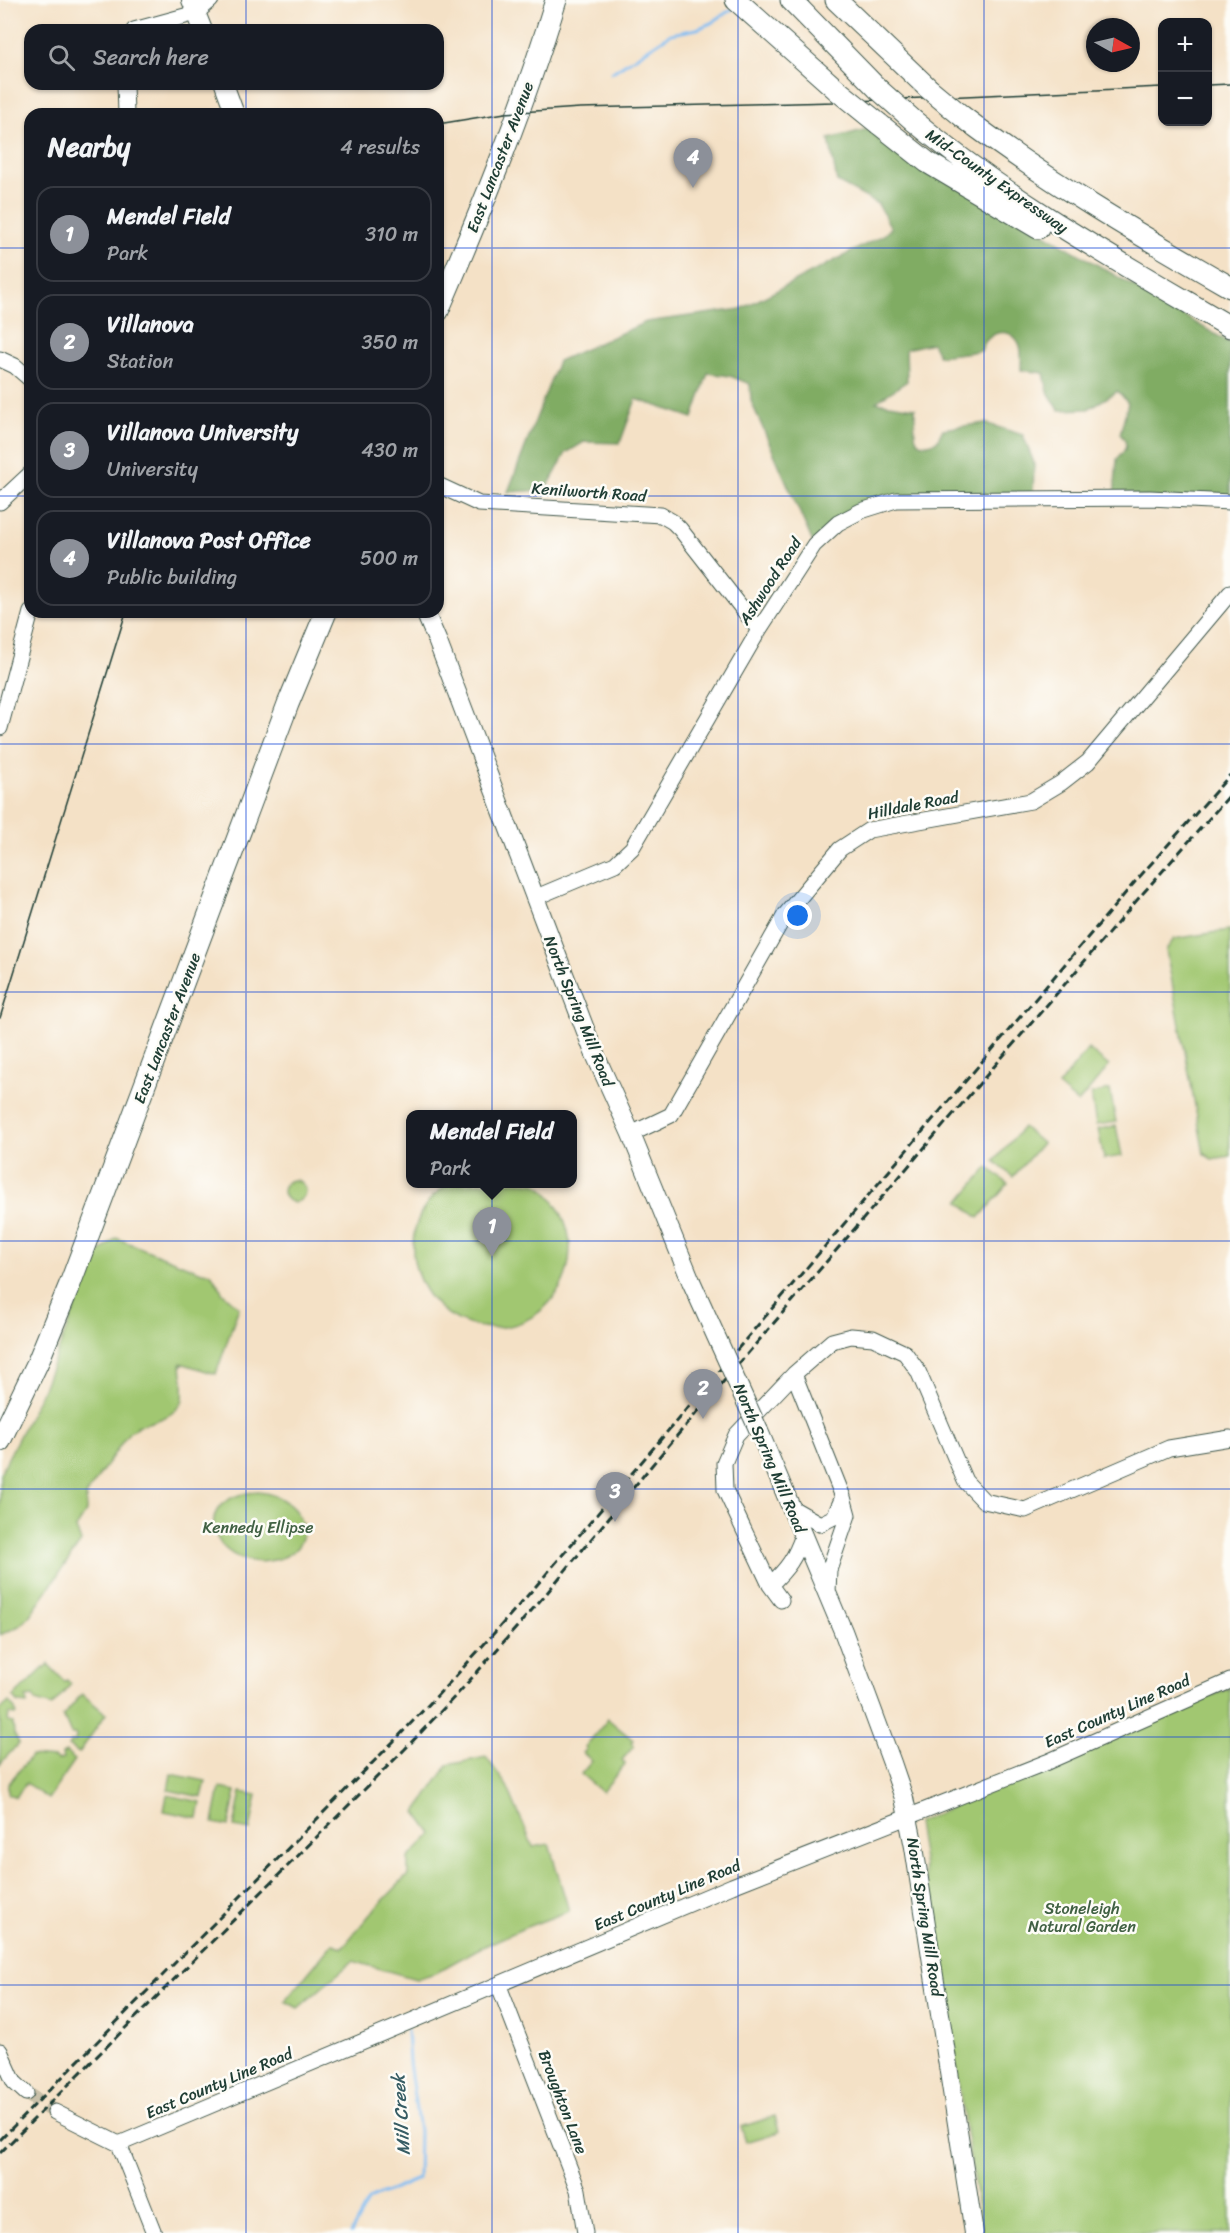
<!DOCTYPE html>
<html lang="en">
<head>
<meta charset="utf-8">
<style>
	:root { --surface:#171b24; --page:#242831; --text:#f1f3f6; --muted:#9ea1a6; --line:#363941; --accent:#8c9099 }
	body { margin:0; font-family:Sriracha,sans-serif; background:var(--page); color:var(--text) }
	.controls { position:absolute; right:18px; top:18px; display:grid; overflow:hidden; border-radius:12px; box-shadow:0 2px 4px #0004 }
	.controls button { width:54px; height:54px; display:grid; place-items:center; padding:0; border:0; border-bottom:2px solid var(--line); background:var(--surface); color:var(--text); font:30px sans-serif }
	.compass { position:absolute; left:1086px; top:18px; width:54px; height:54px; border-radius:50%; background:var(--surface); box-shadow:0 2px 4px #0004; rotate:98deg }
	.you { position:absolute; left:798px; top:916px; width:21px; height:21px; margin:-15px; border:4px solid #fff; border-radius:50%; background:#1a73e8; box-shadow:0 0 0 9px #1a73e833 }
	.badge { display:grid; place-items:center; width:39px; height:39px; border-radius:50%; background:var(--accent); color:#fff; font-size:20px; font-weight:700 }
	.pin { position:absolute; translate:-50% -50px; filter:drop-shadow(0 2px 3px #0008) }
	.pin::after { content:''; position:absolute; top:32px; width:21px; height:18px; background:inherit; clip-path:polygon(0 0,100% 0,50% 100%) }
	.popup { position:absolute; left:406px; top:1110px; width:171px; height:78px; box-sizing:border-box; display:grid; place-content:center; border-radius:12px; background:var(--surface); filter:drop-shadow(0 2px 4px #0005); font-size:20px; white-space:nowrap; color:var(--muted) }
	.popup b { font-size:22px; color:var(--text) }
	.popup::after { content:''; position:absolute; left:50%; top:100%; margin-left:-12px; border:12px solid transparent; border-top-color:var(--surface) }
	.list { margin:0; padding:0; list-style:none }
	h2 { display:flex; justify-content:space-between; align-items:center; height:78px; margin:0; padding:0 24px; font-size:26px }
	h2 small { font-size:20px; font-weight:400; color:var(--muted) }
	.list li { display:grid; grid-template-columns:39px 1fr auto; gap:18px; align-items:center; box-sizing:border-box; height:96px; margin:0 12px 12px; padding:0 12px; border:2px solid var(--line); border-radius:18px }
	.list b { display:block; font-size:22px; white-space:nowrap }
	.list p { margin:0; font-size:20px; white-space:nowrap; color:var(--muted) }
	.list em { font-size:20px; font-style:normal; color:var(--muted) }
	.icon { flex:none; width:33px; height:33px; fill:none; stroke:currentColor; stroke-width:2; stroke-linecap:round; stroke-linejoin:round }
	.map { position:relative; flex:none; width:1230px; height:2233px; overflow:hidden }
	.search { position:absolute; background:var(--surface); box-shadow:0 2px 4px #0004; left:24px; top:24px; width:420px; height:66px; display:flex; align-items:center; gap:15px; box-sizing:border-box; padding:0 21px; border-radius:18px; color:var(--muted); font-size:22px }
	.panel { position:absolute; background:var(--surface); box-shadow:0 2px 4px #0004; left:24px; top:108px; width:420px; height:510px; border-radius:18px }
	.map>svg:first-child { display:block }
</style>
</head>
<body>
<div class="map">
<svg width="1230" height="2233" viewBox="0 0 1230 2233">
	<rect width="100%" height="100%" fill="#fdfcf7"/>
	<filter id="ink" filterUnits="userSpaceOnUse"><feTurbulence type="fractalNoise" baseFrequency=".0167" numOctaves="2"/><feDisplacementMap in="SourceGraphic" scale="12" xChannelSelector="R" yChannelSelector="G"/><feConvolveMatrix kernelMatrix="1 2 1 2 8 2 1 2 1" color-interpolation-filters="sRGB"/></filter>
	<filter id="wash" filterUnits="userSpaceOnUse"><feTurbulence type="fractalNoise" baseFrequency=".008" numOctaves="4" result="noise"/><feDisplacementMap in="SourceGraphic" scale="24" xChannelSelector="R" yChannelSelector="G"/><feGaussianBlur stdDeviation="1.35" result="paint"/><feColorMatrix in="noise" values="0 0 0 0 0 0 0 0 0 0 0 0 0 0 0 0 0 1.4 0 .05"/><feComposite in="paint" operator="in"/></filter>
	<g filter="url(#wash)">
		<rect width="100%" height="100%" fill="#f4e1c6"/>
		<path fill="#a1c771" stroke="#608252" stroke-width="1.5" d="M1230,930V1156L1212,1159L1204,1154L1166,950L1174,939Z
			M1088,1049L1109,1066L1078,1103L1058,1086Z
			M1110,1090L1116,1122L1096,1125L1091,1094Z
			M1116,1126L1122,1156L1104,1159L1098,1129Z
			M1023,1127L1042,1143L1013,1177L994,1161Z
			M988,1167L1008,1184L979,1218L959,1202Z
			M283 1191a11 11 0 1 1 22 0a11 11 0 1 1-22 0Z
			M449,1184C464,1183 527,1180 536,1184C544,1188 551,1197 555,1204C576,1232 574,1270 554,1297C542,1313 524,1324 504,1327C420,1338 378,1228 449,1184Z
			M116,1238L202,1272L211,1273L223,1293L239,1307L216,1374L181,1363C181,1374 186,1392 182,1402C174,1418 151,1422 136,1426L137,1428L129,1432L86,1495V1512L76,1528L81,1542L28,1618L19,1626L0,1635V1474L42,1391L96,1256Z
			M257,1492C306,1495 324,1553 269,1561C212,1569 185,1497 257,1492Z
			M48,1664L65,1682L67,1680L71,1684L52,1706L35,1701L34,1697L26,1698L27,1704L19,1703L13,1697Z
			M1230,1688V2233H982L917,1823L998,1785Z
			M82,1694L106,1714L79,1753L68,1746L71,1742H75L76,1734H71L63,1716Z
			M9,1702L15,1709L16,1713L15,1715L9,1714L8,1722L13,1723L14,1734L19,1743L0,1764V1710Z
			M608,1719L633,1740L631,1743L634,1746L622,1760L625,1764L602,1792L581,1774L592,1761L583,1753L587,1749L585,1747Z
			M66,1752L75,1760L48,1799L26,1783L16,1797L8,1794V1784L31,1756L55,1758L57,1761L63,1759L62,1754Z
			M486,1757L507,1786L533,1847L549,1844L569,1911L524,1928L478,1949L435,1973L416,1979L353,1961L298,2008L285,2001L333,1943L342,1948L372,1912L408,1875V1858L432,1834L416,1812L448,1765Z
			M171,1774L206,1781L202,1797L168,1790Z
			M220,1788L236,1791L229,1826L213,1823Z
			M241,1792L257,1795L250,1830L234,1827Z
			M167,1795L201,1802L198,1818L164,1811Z
			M775,2116L779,2132L746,2142L741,2127Z"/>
		<path fill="#80ac63" stroke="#50744c" stroke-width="1.5" d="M867,129L1230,343V502L1114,498L1117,459C1126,450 1130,444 1120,434L1128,403L1118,391L1088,409L1059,410L1048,392L1044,373L1021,370C1021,363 1022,353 1020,346C1012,324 986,331 981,351L939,356L932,343L906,349L907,381L876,402L915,408C916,422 907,455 937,441L943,429L985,423L1023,435L1034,463L1033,498L896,500L861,511L814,545L751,401L750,384L730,376L708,373L693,418L636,399L620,443L584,442L566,453L546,490L508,492L558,361L646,322L741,309L884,235L891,228L878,204L837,182L829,139Z"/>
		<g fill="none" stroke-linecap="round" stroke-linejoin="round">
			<path stroke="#7ebcf2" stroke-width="3" d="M611,73L671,34L697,29L711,23L732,9
				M351,2233L369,2200L418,2179L419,2131L409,2062L407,2030"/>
		</g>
	</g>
	<g filter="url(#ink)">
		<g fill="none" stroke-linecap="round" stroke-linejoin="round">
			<path stroke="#c9c0a9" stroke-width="15" stroke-dasharray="15 8" stroke-linecap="butt" d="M26,2093L55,2112"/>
			<g stroke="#3f564a" stroke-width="17">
				<path id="minor" d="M134,30L196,13L211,0
					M125,84L126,114
					M0,359L15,366L30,379
					M438,485L479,504L661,515L673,522L680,529L759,630
					M0,502L30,474
					M0,728L31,612
					M534,898L615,864L632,848L759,630L814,545L838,523L861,511L896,500L1150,498L1230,502
					M631,1134L671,1115L785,915L840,849L869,830L1031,801L1061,783L1088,762L1230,593
					M794,1374L843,1497L848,1515L829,1570L828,1592
					M792,1508L820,1524L834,1517L843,1497
					M770,1585C788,1568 795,1558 803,1535
					M781,1600L770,1585L725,1490L724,1463L736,1435L794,1374L832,1341L851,1336L873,1338L905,1353L918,1371L965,1481L984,1501L1025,1510L1169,1448L1230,1438
					M499,1986L578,2190L585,2233
					M0,2051L14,2082L26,2093
					M55,2112L119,2144L154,2233
					M119,2144L732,1886L1047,1762L1230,1681"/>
			</g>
			<g stroke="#3f564a" stroke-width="20">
				<path id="major" d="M191,0L203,30
					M224,84L235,114
					M425,612L437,640L593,1050L631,1134L691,1281
					M759,1431L843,1631L892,1763L904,1798L914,1847L974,2233"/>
			</g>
			<g stroke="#3f564a" stroke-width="23">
				<path id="highway" d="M736,0L837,90
					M791,0L878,89
					M836,0L928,88
					M963,117C1047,181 1138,234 1230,287
					M914,121C1011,202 1121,263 1230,327
					M879,124L927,162L1038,228
					M438,311C482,209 524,106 556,0
					M0,1441L37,1364L70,1284L288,704L326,612"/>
			</g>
			<use href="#minor" stroke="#fff" stroke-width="15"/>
			<use href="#major" stroke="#fff" stroke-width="18"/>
			<use href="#highway" stroke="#fff" stroke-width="21"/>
			<path stroke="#1f3d34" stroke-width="1.5" d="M1208,85L1230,84
				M438,124L505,113L580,108L835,102L1162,87
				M0,1018L126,612"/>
			<path stroke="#1f3d34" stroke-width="3" stroke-dasharray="9 4.5" stroke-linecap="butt" d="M0,2140L395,1740L453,1679L536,1586L1134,883L1230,775
				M0,2153L405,1749L463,1688L546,1594L657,1459L1144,892L1230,795"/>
			<g stroke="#3f564a" stroke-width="20" stroke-linecap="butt">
				<path id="major-bridge" d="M691,1281L759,1431"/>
			</g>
			<g stroke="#3f564a" stroke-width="23" stroke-linecap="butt">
				<path id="highway-bridge" d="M928,88L963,117
					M878,89L914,121
					M837,90L879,124"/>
			</g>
			<use href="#major-bridge" stroke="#fff" stroke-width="18"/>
			<use href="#highway-bridge" stroke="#fff" stroke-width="21"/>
		</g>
	</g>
	<path fill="none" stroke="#1d4ed8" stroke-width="1.5" stroke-opacity="0.55" d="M246,0V30M492,0V2233M738,0V2233M984,0V2233M246,84V114M0,248H30M438,248H1230M0,496H30M438,496H1230M246,612V2233M0,744H1230M0,992H1230M0,1241H1230M0,1489H1230M0,1737H1230M0,1985H1230"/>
	<g text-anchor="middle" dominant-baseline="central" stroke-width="5" stroke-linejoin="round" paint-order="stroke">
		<g font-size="16" fill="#1f3d34" stroke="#fdfcf7">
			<text transform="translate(500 157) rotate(-69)">East Lancaster Avenue</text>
			<text transform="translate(997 181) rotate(35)">Mid-County Expressway</text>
			<text transform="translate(589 492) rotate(4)">Kenilworth Road</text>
			<text transform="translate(770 581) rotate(-57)">Ashwood Road</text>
			<text transform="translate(913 805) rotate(-11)">Hilldale Road</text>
			<text transform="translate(579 1011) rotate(68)">North Spring Mill Road</text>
			<text transform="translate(167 1028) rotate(-69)">East Lancaster Avenue</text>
			<text transform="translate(770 1458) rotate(67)">North Spring Mill Road</text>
			<text transform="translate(1117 1711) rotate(-24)">East County Line Road</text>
			<text transform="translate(667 1895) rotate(-23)">East County Line Road</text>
			<text transform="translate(925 1917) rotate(81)">North Spring Mill Road</text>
			<text transform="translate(219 2083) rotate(-23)">East County Line Road</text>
			<text transform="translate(563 2102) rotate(69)">Broughton Lane</text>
		</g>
		<g font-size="16" fill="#406043" stroke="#fdfcf7">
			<text x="258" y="1527">Kennedy Ellipse</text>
			<text x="1082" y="1908">Stoneleigh<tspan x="1082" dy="18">Natural Garden</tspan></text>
		</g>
		<g font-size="18" font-style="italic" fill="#375d64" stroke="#fdfcf7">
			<text transform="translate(401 2115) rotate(-94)">Mill Creek</text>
		</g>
	</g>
</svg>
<div class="controls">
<button>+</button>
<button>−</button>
</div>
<svg class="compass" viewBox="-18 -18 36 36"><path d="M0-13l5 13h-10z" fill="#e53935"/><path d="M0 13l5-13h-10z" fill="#9ea1a6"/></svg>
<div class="you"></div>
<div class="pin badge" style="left:492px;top:1257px">1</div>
<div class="popup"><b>Mendel Field</b>Park</div>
<div class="pin badge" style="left:703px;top:1419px">2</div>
<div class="pin badge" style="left:615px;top:1522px">3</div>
<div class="pin badge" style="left:693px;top:188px">4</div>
<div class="search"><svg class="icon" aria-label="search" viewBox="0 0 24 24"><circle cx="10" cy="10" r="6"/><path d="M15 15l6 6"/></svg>Search here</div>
<section class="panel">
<h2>Nearby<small>4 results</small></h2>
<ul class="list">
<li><span class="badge">1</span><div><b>Mendel Field</b><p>Park</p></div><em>310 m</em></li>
<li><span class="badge">2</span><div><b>Villanova</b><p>Station</p></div><em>350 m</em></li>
<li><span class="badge">3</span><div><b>Villanova University</b><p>University</p></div><em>430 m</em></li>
<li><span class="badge">4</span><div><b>Villanova Post Office</b><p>Public building</p></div><em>500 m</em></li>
</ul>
</section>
</div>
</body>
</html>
